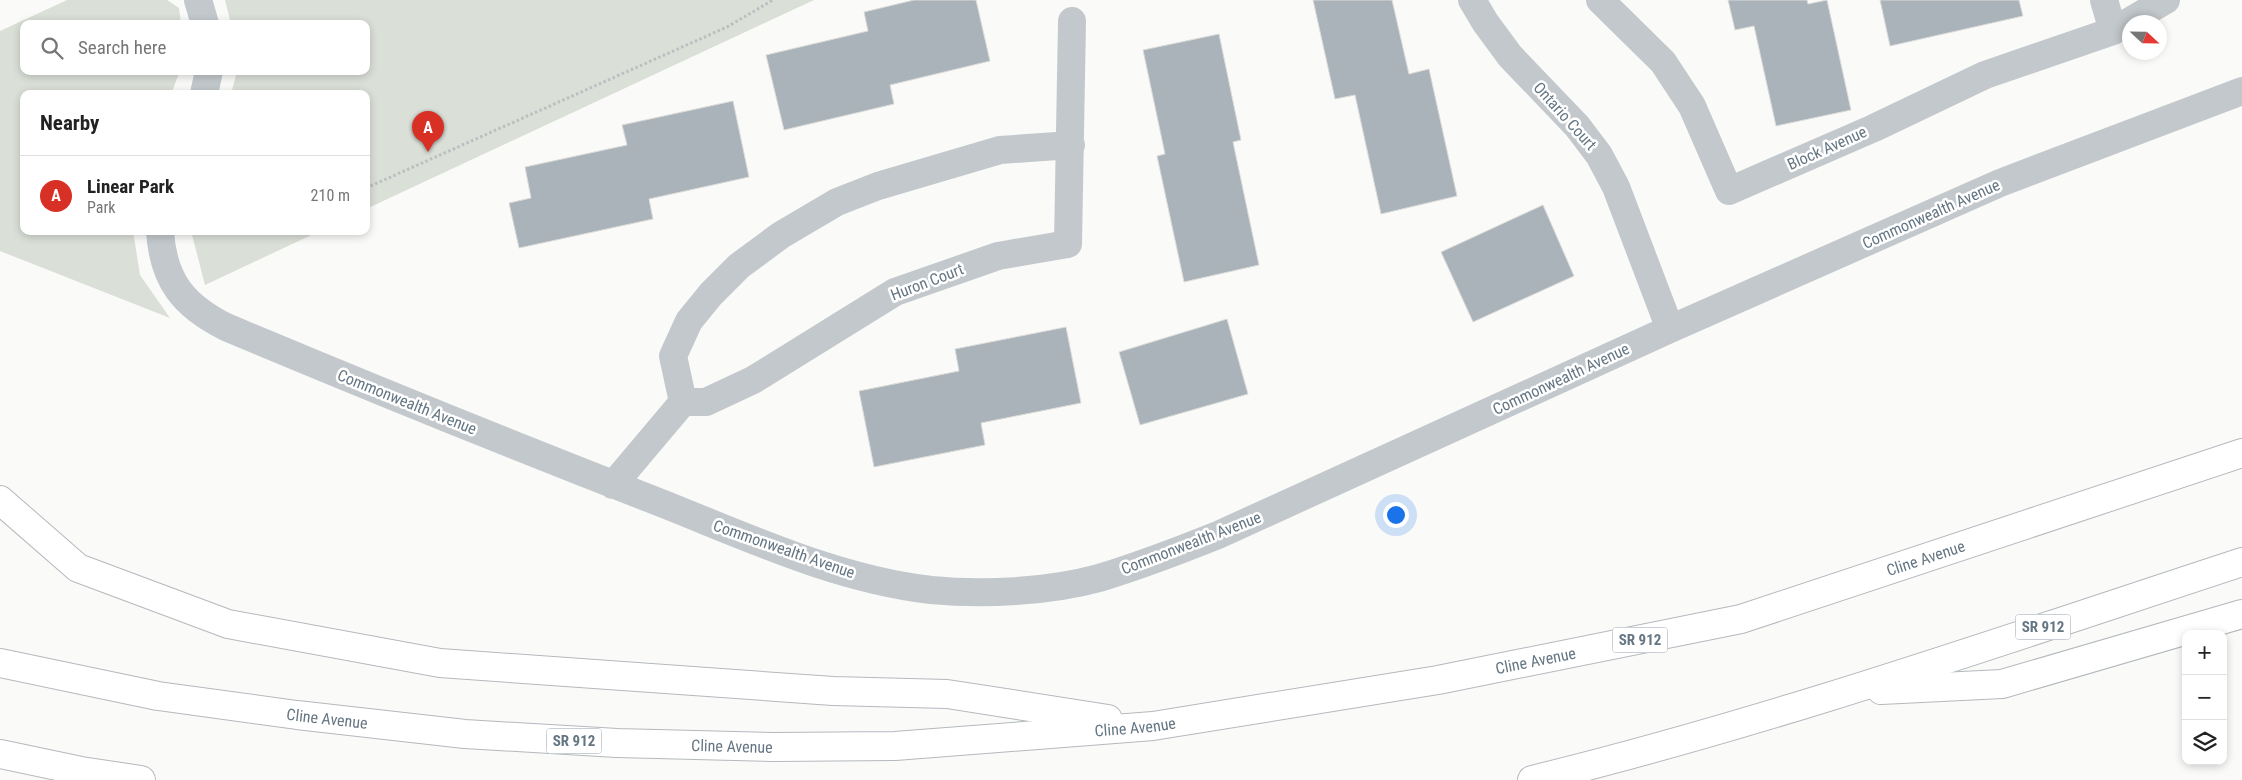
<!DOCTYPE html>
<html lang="en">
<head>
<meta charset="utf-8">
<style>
	:root { --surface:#fff; --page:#f6f6f6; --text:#222; --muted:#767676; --line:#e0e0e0; --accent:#d93025 }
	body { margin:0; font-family:"Roboto Condensed",sans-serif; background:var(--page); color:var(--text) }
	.controls { position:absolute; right:15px; bottom:15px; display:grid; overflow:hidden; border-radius:10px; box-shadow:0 2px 8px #0003 }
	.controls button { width:45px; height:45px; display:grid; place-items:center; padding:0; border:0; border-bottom:1px solid var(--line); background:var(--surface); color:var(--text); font:25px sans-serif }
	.compass { position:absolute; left:2122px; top:15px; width:45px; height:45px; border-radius:50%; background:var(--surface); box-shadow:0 2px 8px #0003; rotate:112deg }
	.you { position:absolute; left:1395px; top:514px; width:18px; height:18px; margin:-12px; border:4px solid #fff; border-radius:50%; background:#1a73e8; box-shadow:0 0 0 8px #1a73e833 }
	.badge { display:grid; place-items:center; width:32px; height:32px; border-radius:50%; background:var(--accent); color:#fff; font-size:16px; font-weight:700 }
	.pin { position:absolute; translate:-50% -41px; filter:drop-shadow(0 1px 2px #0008) }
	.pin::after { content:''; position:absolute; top:26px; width:18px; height:15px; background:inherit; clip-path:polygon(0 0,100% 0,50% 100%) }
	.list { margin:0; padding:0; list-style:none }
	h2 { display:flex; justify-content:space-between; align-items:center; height:65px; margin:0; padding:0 20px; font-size:21px }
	h2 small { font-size:16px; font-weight:400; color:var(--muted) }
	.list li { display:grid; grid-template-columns:32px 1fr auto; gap:15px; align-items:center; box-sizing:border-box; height:80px; padding:0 20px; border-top:1px solid var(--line) }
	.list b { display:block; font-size:19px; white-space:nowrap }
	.list p { margin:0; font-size:16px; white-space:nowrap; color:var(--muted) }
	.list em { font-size:16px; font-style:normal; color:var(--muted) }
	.icon { flex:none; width:28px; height:28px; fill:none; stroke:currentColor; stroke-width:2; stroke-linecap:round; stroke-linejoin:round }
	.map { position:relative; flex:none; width:2242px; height:780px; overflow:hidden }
	.search { position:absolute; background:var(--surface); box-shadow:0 2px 8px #0003; left:20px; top:20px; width:350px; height:55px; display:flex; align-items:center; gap:12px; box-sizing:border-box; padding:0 18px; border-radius:10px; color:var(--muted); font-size:19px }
	.panel { position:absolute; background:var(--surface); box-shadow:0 2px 8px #0003; left:20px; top:90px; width:350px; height:145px; border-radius:10px }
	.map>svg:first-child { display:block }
</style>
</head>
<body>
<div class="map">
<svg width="2242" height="780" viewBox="0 0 2242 780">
	<rect width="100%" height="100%" fill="#fafaf8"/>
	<path fill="#dadfd7" d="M67,0H167L179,8L181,24H24V71H180L171,94H24V231H133L140,275L170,318L0,251V31Z
		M225,0H814L366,209V94H231L237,71H366V24H231Z
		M191,231H320L205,285Z"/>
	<path fill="#aab3b9" stroke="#dcdcda" d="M914,0H976L990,61L890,85L894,104L784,130L766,55L868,31L864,12Z
		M1313,0H1392L1409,74L1429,69L1457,196L1381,214L1355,95L1335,99Z
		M1728,0H1807L1808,4L1827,0L1851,110L1776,126L1754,26L1735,30Z
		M1880,0H2019L2023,16L1890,46Z
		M1219,34L1241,140L1233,142L1259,265L1184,282L1157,156L1165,154L1143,50Z
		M733,101L749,177L649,199L653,219L519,248L509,203L531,198L525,167L627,145L622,125Z
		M1543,205L1574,276L1473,322L1441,252Z
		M1227,319L1248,394L1140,425L1119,352Z
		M1066,327L1081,403L981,423L985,445L874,467L859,391L959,371L955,349Z"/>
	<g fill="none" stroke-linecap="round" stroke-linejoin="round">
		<g stroke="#b4b9bd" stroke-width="30">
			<g id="highway">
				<path d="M0,500L78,568L228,624L440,663L833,691L947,694L1108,719"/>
				<path id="s1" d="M0,663L158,696L297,715L465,734L617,743L773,747L895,746L1153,726L1438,680L1741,619L2242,453"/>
				<path d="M1881,690L2002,684L2242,614"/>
				<path d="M0,754L81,771L141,780"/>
				<path d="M1532,780C1773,721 2007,639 2242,562"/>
			</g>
		</g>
		<path stroke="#bbbfc2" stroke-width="3" stroke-dasharray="2.5 2.5" stroke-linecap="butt" d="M366,188L727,27L773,0"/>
		<path stroke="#c3c8cc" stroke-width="28" d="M198,0L205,24
			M1472,0L1485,22L1510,56L1577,126L1599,155L1616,187L1670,329
			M1600,0L1663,62L1692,106L1729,191L1874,128L1985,75L2113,31L2104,0
			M2113,31L2166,0
			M204,94L209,71
			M160,231C163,281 184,306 226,327C369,387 512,445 656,501C745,536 835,579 931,590C983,595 1048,592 1099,578C1139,566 1178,551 1218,535L1670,329L2000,183L2242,91
			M683,402L673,356L689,321L711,294L739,266L781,235L837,202L878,186L1000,150L1071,145
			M613,485L683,402H706L753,380L895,292L998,256L1068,244L1072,21"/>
		<use href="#highway" stroke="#fff" stroke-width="28"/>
	</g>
	<g text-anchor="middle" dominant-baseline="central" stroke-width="5" stroke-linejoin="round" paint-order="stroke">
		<g fill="#fff" stroke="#939fa8" stroke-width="1">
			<rect x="2015.5" y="614.5" width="55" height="25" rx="4"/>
			<rect x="1612.5" y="627.5" width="55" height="25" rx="4"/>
			<rect x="546.5" y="728.5" width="55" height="25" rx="4"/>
		</g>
		<g font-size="15" font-weight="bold" fill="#657683">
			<text x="2043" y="627">SR 912</text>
			<text x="1640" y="640">SR 912</text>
			<text x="574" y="741">SR 912</text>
		</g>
		<g font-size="16" fill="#657683" stroke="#fff">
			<text transform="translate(1565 116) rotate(48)">Ontario Court</text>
			<text transform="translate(1827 148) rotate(-24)">Block Avenue</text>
			<text transform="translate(1931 214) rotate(-24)">Commonwealth Avenue</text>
			<text transform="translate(927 282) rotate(-21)">Huron Court</text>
			<text transform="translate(1561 379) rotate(-25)">Commonwealth Avenue</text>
			<text transform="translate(407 402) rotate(22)">Commonwealth Avenue</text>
			<text transform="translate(1191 543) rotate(-21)">Commonwealth Avenue</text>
			<text transform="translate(784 549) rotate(19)">Commonwealth Avenue</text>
			<text stroke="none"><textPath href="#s1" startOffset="1952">Cline Avenue</textPath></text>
			<text stroke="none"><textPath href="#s1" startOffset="1548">Cline Avenue</textPath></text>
			<text stroke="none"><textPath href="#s1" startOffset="332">Cline Avenue</textPath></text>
			<text stroke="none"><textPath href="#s1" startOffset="1142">Cline Avenue</textPath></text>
			<text stroke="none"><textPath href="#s1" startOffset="738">Cline Avenue</textPath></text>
		</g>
	</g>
</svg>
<div class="controls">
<button>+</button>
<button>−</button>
<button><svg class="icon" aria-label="layers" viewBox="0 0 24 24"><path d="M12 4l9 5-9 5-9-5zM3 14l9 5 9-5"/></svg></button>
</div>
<svg class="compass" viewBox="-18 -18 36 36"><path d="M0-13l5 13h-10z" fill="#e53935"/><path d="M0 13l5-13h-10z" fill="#767676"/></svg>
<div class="you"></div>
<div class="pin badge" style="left:428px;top:152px">A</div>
<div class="search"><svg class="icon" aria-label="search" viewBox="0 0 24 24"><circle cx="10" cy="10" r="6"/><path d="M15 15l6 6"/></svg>Search here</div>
<section class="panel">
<h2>Nearby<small></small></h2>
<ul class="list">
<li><span class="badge">A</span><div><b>Linear Park</b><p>Park</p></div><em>210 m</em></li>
</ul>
</section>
</div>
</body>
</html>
